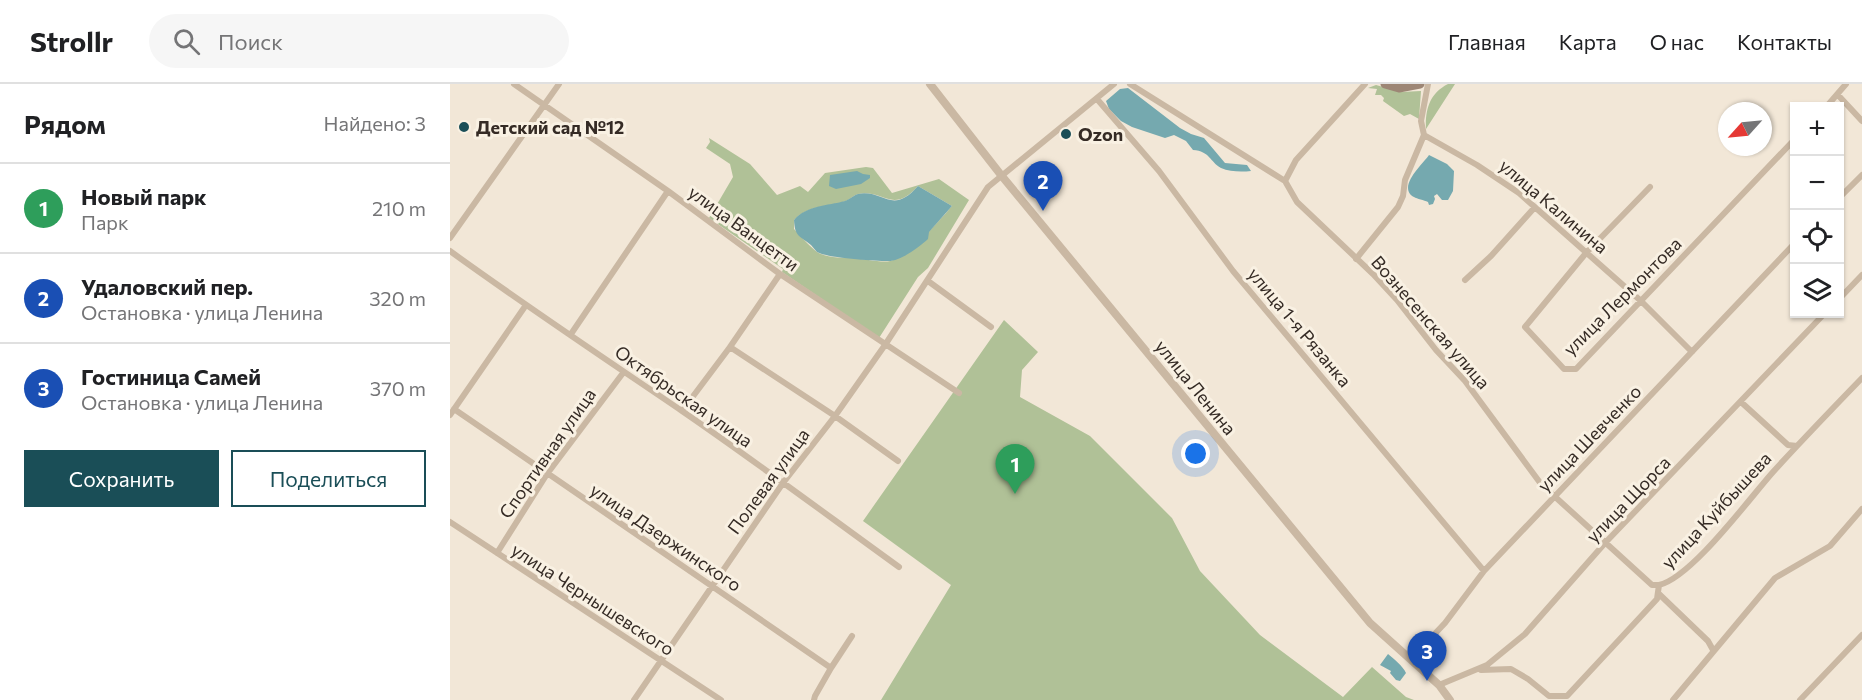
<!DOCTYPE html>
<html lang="ru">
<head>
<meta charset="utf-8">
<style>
	:root { --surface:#fff; --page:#f6f6f6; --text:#202124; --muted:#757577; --line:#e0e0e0; --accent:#1a4e57 }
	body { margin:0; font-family:Commissioner,sans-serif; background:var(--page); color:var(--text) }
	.controls { position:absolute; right:18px; top:18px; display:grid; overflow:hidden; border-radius:0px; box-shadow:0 2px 4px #0004 }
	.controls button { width:54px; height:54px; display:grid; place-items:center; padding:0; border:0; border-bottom:2px solid var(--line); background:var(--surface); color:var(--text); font:30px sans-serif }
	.compass { position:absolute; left:1268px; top:18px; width:54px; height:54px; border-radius:50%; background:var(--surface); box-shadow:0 2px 4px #0004; rotate:243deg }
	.you { position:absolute; left:746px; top:370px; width:21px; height:21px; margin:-15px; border:4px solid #fff; border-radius:50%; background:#1a73e8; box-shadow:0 0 0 9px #1a73e833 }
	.badge { display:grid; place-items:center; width:39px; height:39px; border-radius:50%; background:var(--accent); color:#fff; font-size:20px; font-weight:700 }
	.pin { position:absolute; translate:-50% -50px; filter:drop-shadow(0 2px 3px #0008) }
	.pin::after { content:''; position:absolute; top:32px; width:21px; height:18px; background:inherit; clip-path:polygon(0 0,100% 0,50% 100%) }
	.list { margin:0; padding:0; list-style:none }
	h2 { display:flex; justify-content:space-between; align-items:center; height:78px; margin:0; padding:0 24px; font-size:26px }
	h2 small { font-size:20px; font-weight:400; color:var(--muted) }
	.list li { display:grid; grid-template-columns:39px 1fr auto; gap:18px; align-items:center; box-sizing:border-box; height:90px; padding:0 24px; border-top:2px solid var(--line) }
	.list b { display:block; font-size:22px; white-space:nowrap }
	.list p { margin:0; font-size:20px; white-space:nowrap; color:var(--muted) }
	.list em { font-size:20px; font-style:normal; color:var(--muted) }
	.actions { display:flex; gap:12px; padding:18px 24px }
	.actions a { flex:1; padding:14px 0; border:2px solid var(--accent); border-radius:0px; text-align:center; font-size:21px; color:var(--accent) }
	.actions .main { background:var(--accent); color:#fff }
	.icon { flex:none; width:33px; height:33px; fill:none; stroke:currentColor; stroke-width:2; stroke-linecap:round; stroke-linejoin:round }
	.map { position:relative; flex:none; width:1412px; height:616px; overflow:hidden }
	header { display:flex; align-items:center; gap:36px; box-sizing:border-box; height:84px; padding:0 30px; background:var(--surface); border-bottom:2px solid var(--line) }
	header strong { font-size:28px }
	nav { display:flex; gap:33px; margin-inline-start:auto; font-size:21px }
	.search { width:420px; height:54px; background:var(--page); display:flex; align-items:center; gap:15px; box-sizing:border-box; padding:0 21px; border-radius:33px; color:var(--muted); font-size:22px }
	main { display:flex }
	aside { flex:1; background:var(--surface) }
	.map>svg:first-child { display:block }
</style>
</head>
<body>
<header>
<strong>Strollr</strong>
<div class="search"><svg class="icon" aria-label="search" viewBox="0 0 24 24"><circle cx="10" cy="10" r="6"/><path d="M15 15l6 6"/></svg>Поиск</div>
<nav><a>Главная</a><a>Карта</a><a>О нас</a><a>Контакты</a></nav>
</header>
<main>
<aside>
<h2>Рядом<small>Найдено: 3</small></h2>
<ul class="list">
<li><span class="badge" style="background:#2e9e5b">1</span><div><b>Новый парк</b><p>Парк</p></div><em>210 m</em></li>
<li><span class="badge" style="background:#1a4fb4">2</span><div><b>Удаловский пер.</b><p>Остановка · улица Ленина</p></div><em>320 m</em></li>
<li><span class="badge" style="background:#1a4fb4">3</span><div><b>Гостиница Самей</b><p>Остановка · улица Ленина</p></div><em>370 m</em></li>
</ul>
<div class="actions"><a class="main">Сохранить</a><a>Поделиться</a></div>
</aside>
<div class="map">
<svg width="1412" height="616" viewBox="0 0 1412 616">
	<rect width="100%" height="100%" fill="#f2e7d7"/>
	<path fill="#b0c197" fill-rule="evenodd" d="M998,0H1005L976,45C975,25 980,9 998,0Z
		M926,1L951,8L971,7L969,35L960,30L954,32L933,17L934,14L931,11H925L927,5L918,4Z
		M259,54L300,80L327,111L350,102L358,108L375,89L416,83L423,84L442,109L489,95L519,116L478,184L468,193L429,254L332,188L333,185L259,134L283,93L280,80L256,64L260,58ZM468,102L502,122C490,136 458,173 440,177C433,179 413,175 404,174C393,174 376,174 367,168C359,162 351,152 344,145V136C358,121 378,123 396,117C400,115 404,111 408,110C434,105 442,131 468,102Z
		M554,236L588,268L572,286L570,313L640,352L722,434L750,487L810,551L893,613L922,583L956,613L964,616H431L501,501L413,437Z"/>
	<path fill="#75a9af" d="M678,4L730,44L741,50L754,54L775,79L797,81L801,87C792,88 780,88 771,84C760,78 760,67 743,66L736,57L724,51L715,54L682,43L671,37L659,25L656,17L670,5Z
		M979,71L997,80L1004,87L1003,107L998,116H992L987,110L984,112L985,115L983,120L979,121L978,118C974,116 967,115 964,113C946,103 974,79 979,71Z
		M407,87L413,90L420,91V94L411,100L386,105L379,102L380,91Z
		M468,102L502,122L479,148L478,155C469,163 450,178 437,177C425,177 377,174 367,168C365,166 363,163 361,161C349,151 345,153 344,136C357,121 377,122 395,117C400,115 404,111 408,110C433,105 442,132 468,102Z
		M938,570C943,574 953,582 956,589L950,597L946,596L940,589L941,587L930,581Z"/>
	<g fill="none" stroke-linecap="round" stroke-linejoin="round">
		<path stroke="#cab8a3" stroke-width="6" d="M64,0L218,107L330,190L509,309
			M680,0L835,97L847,118L923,190L947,216L986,266L1015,297L1091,400L1202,501H1209
			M978,0L971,37L974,51L1027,81L1069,109L1191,217L1242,268
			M1388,11L1412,37
			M647,15L709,87L783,187L1034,487
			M1377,22L1396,0
			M835,97L846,76L915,0
			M1200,103L1136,169L1075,243L1114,285H1126L1344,56
			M1390,113L1412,91
			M0,154L109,0
			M0,167C76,222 154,274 232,327C305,377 377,431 449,483
			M906,175L948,123L953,112L955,96L974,51
			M1015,196L1041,172L1085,123
			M478,197L541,243
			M1390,214L1412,191
			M121,250L218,107
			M280,263L385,332L448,377
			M1291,318L1338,361L1347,362
			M4,325L381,584L365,612L364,616
			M232,327L280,263L330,190
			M0,331L76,221
			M0,438L271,616
			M47,469L97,390L173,289
			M1208,509L1258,557L1263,566
			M961,575L995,539L1034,487L1344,160
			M381,584L402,552
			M1031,586L1061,585L1078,595L1099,612H1117L1207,515L1209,501C1241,494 1299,415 1323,388C1352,356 1382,325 1412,294
			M989,601L1037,581L1075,550L1155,459L1374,230
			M184,616L333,399L385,332L435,261L538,103L664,0
			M1223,616L1325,494L1380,462L1412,425
			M1350,616L1412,551"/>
		<path stroke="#cab8a3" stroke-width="8" d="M480,0L551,91L920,539L989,601L1000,616"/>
		<path stroke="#9d8675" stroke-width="9" d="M935,0L949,4L970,0"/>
	</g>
	<g fill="#1a4e57" stroke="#f9f1e3" stroke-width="2">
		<circle cx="14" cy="43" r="6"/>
		<circle cx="616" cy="50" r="6"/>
	</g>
	<g text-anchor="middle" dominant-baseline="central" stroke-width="6" stroke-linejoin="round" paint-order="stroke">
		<g font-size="18" font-weight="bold" fill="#352b25" stroke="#f9f1e3" text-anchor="start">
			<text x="26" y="43">Детский сад №12</text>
			<text x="628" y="50">Ozon</text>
		</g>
		<g font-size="18" fill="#352b25" stroke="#f9f1e3">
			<text transform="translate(1104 122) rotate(40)">улица Калинина</text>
			<text transform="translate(294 144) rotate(36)">улица Ванцетти</text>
			<text transform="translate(1172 212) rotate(-45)">улица Лермонтова</text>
			<text transform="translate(981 238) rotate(49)">Вознесенская улица</text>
			<text transform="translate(850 243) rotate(50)">улица 1-я Рязанка</text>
			<text transform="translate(746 303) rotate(51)">улица Ленина</text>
			<text transform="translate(234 312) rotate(35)">Октябрьская улица</text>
			<text transform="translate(1139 354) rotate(-46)">улица Шевченко</text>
			<text transform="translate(97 369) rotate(-55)">Спортивная улица</text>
			<text transform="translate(318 397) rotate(-54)">Полевая улица</text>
			<text transform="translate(1178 415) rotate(-46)">улица Щорса</text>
			<text transform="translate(1266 426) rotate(-47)">улица Куйбышева</text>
			<text transform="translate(216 453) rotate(34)">улица Дзержинского</text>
			<text transform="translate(143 515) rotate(33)">улица Чернышевского</text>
		</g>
	</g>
</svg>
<div class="controls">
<button>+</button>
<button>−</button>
<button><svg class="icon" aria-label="locate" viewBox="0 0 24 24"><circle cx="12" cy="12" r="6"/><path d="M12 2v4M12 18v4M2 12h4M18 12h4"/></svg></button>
<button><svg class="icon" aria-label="layers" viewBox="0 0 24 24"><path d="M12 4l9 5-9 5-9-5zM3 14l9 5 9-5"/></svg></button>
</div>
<svg class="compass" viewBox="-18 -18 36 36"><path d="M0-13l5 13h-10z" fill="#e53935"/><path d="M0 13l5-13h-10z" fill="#757577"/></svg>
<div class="you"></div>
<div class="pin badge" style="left:565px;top:410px;background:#2e9e5b">1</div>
<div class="pin badge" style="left:593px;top:127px;background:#1a4fb4">2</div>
<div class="pin badge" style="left:977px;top:597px;background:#1a4fb4">3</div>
</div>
</main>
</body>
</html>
